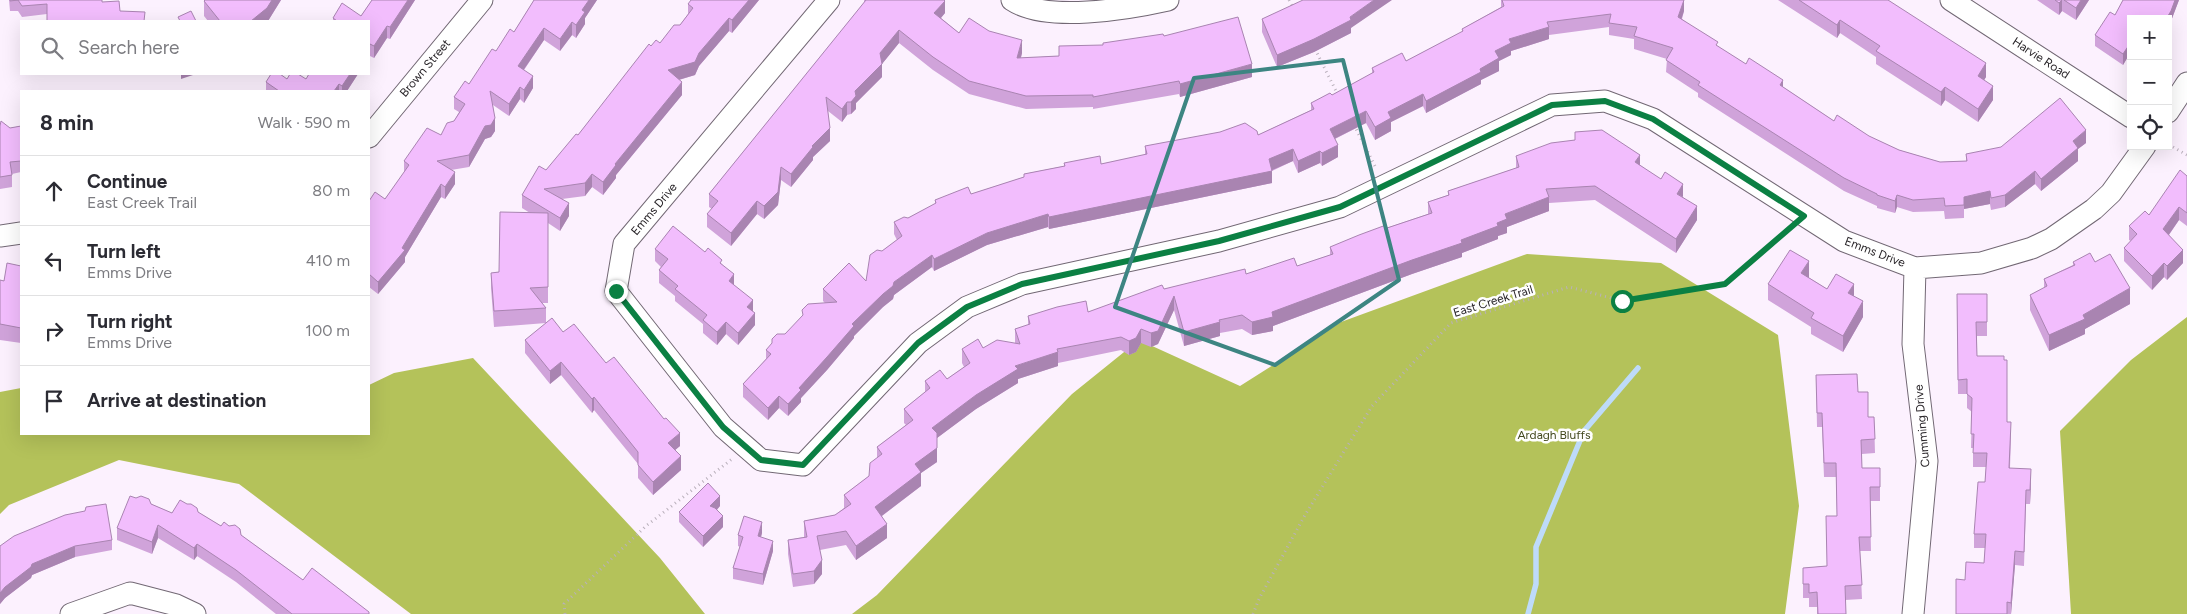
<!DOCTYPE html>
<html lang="en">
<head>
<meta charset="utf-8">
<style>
	:root { --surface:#fff; --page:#f2f2f3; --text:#2b2b33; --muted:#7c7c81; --line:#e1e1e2 }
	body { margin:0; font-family:Figtree,sans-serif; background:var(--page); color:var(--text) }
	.controls { position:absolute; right:15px; top:15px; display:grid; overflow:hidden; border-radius:0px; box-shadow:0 5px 20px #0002 }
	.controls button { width:45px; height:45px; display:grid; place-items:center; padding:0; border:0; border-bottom:1px solid var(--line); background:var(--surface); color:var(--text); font:25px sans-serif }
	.stop { position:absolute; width:15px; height:15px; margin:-11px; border:4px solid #0b8043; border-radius:50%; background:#fff }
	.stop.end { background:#0b8043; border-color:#fff; box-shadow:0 1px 5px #0008 }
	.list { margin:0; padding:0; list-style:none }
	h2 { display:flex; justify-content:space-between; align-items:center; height:65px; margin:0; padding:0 20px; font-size:21px }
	h2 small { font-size:16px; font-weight:400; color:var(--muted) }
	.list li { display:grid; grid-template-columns:32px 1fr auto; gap:15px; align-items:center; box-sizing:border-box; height:70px; padding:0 20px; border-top:1px solid var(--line) }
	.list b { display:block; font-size:19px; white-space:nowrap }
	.list p { margin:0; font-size:16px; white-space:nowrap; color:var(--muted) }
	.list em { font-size:16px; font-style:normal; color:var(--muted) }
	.icon { flex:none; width:28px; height:28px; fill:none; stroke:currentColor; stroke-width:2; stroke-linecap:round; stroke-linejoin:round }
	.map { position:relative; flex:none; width:2187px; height:614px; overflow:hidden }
	.search { position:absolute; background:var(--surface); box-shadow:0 5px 20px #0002; left:20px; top:20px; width:350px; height:55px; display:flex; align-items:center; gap:12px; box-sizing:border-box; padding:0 18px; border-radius:0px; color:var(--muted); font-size:19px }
	.panel { position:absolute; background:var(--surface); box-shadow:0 5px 20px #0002; left:20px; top:90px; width:350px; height:345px; border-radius:0px }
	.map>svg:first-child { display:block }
</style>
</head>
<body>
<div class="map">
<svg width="2187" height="614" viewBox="0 0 2187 614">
	<rect width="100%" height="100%" fill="#fcf1fe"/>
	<path fill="#b4c25a" d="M1527,254L1661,263L1778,335L1799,506L1785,614H852L877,595L1072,394L1139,340L1240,386L1341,322Z
		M2187,317V614H2071L2060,431L2131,360Z
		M473,358L660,558L705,614H411L239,484L119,460L9,505L0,514V392L21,388V434H369V385L394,373Z"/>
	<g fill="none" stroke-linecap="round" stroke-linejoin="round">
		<path stroke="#bedbf9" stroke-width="5.5" d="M1528,614L1536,584V547L1584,431L1638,368"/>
		<g stroke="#726874" stroke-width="23">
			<path id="minor" d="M829,0L624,244L616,291L723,427L761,460L803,465L918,343L967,307L1022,284L1219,241L1340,207L1552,105L1605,101L1653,119L1844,241L1915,268L1981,263L2032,248L2051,239L2094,209L2111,193L2145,146
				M1012,0C1046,23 1128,9 1168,0
				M1951,0L2131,117
				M2168,112L2187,83
				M369,137L482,0
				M0,236L21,233
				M71,614L130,593L176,605L195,614
				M1913,614L1927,461L1913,344L1915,268"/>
		</g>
		<path stroke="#b9b0bb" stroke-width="3" stroke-dasharray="1 4" stroke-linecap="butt" d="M1289,0L1293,8
			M1315,49L1338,95
			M1354,125L1376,168
			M2173,147L2187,155
			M565,614L564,604L646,526L732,459
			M1253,614L1259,599L1305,515L1372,406L1451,323L1569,287L1623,301L1725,284L1789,229"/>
		<use href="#minor" stroke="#fff" stroke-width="21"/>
	</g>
	<path fill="#d0a3da" d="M9,0H102V2L120,11L145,21L47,14L22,17L18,11H10Z
		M205,0H281L268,21H208L204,16V1Z
		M372,0H415L390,39L387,38L374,58L370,56L369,21H333V18L361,16Z
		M534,0H597L585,18V24L576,38L572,35L560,51L544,40L524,70L533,88L524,103L520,99L509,116L493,105L495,131L491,137L485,139L469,167L451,170L455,184L445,199L441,197L405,257V262L378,294L369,287V201L385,199L404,173V161L441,135L454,121L459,112L454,109V97L469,84L496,51L514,32Z
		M759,0L732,33L729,31L699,66L695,75L679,80L682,95L616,175V178L603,195L592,187L585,196L562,199L569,216L560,231L548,223V303H542L546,308V323L494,327L491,288V273L499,272L530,213L522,208V195L546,170L578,135L651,46L660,43L680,25L688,14V4Z
		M864,0H944L945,13L941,18L959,33L1022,53L1021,58L1059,56L1103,45L1164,36L1252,77L1180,97L1179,94L1093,109V107L1026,109L969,94L933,70L899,43L882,64V77L856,103V109L851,114L847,115L842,122L828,111L830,141L813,157V160L791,187L781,180L778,205L764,219L757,214L731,246L707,227V214L712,209L709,207V194L864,3Z
		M1501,0H1684V11L1682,19L1718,47L1783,87L1834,121L1899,150L1940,162L1966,161V154L2086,143L2078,149V161L2041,191L2035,184L2005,207L1991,210L1990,204L1964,209V218L1945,219L1944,211L1913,212L1897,207L1895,213L1877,208V206L1844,191L1698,97V93L1666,72L1667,59L1634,49V39L1609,35V27L1549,35V39L1511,51V55L1499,61V71L1481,80V84L1426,113L1423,106L1391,122V131L1375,140L1366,123L1335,139L1338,157L1322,166L1320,163L1298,173L1293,161L1272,171V183L1049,229L1048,227L987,245L934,271L932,267L894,295L893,299L883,307L854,336V338L827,370L801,398V402L788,416L779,408L768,420L743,397V384L766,359V350L785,334L825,303L823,301V289L866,281L882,251L897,240L894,234V222L908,218L935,204V200L971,194L1024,177V174L1064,166V163L1101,164L1145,155V146L1258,135L1311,110V103L1332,95L1372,74V68L1406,61L1462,32V29L1501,7Z
		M1778,0H1888L1986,77L1984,80L1993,100L1978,122L1945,100L1941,106L1876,64V57L1840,33L1837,38Z
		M2037,0H2089L2076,20L2062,11L2059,15Z
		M2123,0H2179L2171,21L2131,19V56L2129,55L2123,65L2095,46V35L2115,15Z
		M1262,19L1351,28V33L1314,52L1277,67L1262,32Z
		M358,74L347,91H266V82L287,79H306Z
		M0,126L10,128L21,126V172L12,174V187L0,189Z
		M1575,132L1640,165L1683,197L1697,220L1676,253L1595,200L1549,203V211L1507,227V233L1498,236V239L1462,253V257L1412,274L1273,326V331L1252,335L1242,329L1220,333V336L1184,346L1174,310L1158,344L1151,347L1141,343L1136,352L1129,355L1121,350L1058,363V366L1018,379V383L976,409L937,438V462L921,473V486L882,516L887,538L856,560L846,545L820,550L822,574L814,584L793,587L788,554V540L804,537V521L835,515L844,508V495L869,476L877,458V447L906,425L904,423V409L925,392V381L947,379L964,367L962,363V349L983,348L1015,343V329L1028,325V316L1088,312L1164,289L1246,274L1297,266L1330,255V247L1428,214V202L1448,195V191L1516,168V156L1575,140Z
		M2187,176V226L2179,220L2169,235L2183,263L2167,280L2164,277L2152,290L2124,261V248L2131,241L2129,240V226L2149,215Z
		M655,249L705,252L722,264L734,285L753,312L755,325L738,345L726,334L717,345L703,333V324L675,301V296L659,283V270L661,267L655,261Z
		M2073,262H2095L2130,304L2085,329V334L2049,351L2030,310V295L2044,288V279L2073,265Z
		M21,266V343L0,340V280L4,281Z
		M1808,277L1827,289L1854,296L1863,317L1843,352L1811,334V327L1768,300V284L1809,277Z
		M1957,294H1987V336H1977V356L2007,422L2011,436L2010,468L2031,483L2030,504H2026L2024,566L2015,565L2011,614H1956L1965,580L1984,563L1985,548H1974V534L1985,482L1986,467H1973V448H1971L1972,412L1967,408V394H1958Z
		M563,332L606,363L680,446L675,450L681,470L653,495L638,478V464L594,410L592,413L561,375L550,384L525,353V340Z
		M1816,375L1858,392L1868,417H1874L1875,453L1862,454V468H1880V501H1870L1871,551H1860L1862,599L1845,600L1846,614H1817V607H1809V598H1803V568L1827,566L1837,516L1836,477H1824L1822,427H1817Z
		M151,504L172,513L198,512L221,526L241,535L303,580L369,614H276L236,582L197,556L194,560L158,538L152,554L117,540V528Z
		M720,506L717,510L723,527L703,547L679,522V512Z
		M762,533L761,537L773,551L763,585L733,579V568L740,547L738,546V535Z
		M112,540V550L75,557L32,575L31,578L5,598L0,604V546Z"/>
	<path fill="#a984b1" d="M272,0H281L268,21H251Z
		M408,0H415L390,39V27Z
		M589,0H597L585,18V24L576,38V25L582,10Z
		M749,0H759L732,33V20Z
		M1374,0H1392L1351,28V33L1314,52L1277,67V55L1350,17Z
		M1684,0V11L1678,29V17Z
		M2062,0V11L2059,15V3Z
		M2081,0H2089L2076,20V8Z
		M2175,0H2179L2171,21L2168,26V19H2166Z
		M945,1V13L934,26V13Z
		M729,18V31L699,66L695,75L668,83V70L699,53Z
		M1840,20V33L1837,38V25Z
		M572,22V35L560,51V39Z
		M387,26V38L374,58V46Z
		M1549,27V39L1511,51V55L1499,61V71L1481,80V84L1426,113V101L1480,69L1495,51L1509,39Z
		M544,28V40L518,78V66Z
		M899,30V43L882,64V77L856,103V109L851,114V102L855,91L880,53Z
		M1022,40V53L1017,71V58Z
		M370,44V56L369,58V46Z
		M2129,45V55L2123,65V54Z
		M1986,63V77L1978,90V76Z
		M1252,64V77L1180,97V84Z
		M181,74H196L181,79Z
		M350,74H358L347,91H342V86Z
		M533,76V88L524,103V90Z
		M1783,80V92L1780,85Z
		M682,82V95L616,175V178L603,195V182L615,164Z
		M339,84V91H334Z
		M1993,86V100L1978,122V109Z
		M520,87V99L509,116V104Z
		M1945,87V100L1941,106V92Z
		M1423,94V106L1391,122V131L1375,140V127L1388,112Z
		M847,102V115L842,122V109Z
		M1366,111V123L1330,141V129Z
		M495,118V131L491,137L485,139L469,167V155L485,126Z
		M830,128V141L813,157V160L791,187V174L812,146Z
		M2086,130V143L2078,149V161L2041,191V179L2073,141Z
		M1338,145V157L1322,166V153Z
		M1293,149V161L1270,171H1272V183L1049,229V217L1269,159Z
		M1320,151V163L1298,173V161Z
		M1640,155V169L1635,162Z
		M781,167V180L778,205L764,219V206Z
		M2035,171V184L2005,207V195Z
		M455,172V184L445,199V187Z
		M592,174V187L585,196V183Z
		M441,184V197L405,257V262L378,294V282L402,248Z
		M1683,184V197L1677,194Z
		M1990,191V204L1964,209V197Z
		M1897,195V207L1895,213V201Z
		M1549,197V211L1507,227V233L1498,236V239L1462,253V257L1412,274L1273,326V331L1252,335V322L1272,312L1461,240L1497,223L1505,214Z
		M757,201V214L731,246V233Z
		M569,203V216L560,231V218Z
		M1697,206V220L1676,253V239Z
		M2179,207V220L2163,243V229Z
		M1048,214V227L987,245L934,271V259L987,233Z
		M2183,250V263L2167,280V266Z
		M932,255V267L894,295L893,299L883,307L854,336V338L827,370L801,398V402L788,416V404L799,388L852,324L894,282Z
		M1809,261V277L1801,288V273Z
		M2164,263V277L2152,290V276Z
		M734,274V287L729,281Z
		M1854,284V299L1848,293Z
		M2130,288V304L2085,329V334L2049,351V335L2083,315Z
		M1174,296V310L1158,344L1151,347V333Z
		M753,300V312L747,307Z
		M1863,301V317L1843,352V336Z
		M755,313V325L738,345V333Z
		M726,322V334L717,345V332Z
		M1220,322V336L1184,346V332Z
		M1141,329V343L1136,352L1129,355V341Z
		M1058,352V366L1018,379V383L976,409L937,438V462L921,473V486L875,521V507L915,464L932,428L1015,366Z
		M561,362V375L550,384V371Z
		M779,396V408L768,420V408Z
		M594,397V410L592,413V399Z
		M680,433V446L668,456V443Z
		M681,456V470L653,495V482Z
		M2031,469V483L2030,504V490Z
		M720,496V506L710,517V506Z
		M723,516V527L703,547V536Z
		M762,522V533L758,547V536Z
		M887,524V538L856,560V546Z
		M158,525V538L152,554V542Z
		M773,541V551L763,585V574Z
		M197,544V556L194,560V548Z
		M75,546V557L32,575L31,578L5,598L0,604V593L5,587L32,564Z
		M2015,551V565L2011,614V603Z
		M822,560V574L814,584V571Z"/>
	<path fill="#f2bdfd" stroke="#a984b1" d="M10,0H102V2L119,1L120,11L145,12L144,21H47V4L22,6L18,0L10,1Z
		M205,0H272L267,8L251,21H220L204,1Z
		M372,0H408L390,27L387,26L374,46L370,44L369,46V21H337L333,18L342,3L361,16Z
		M534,0H589L582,10L585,12L576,25L572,22L560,39L544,28L518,66L533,76L524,90L520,87L509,104L490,91L495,118L491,125L485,126L469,155L437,161L455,172L445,187L441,184L402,248L405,250L378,282L369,274V201L375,192L385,199L409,165L404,161L427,128L441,135L447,123L454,121L465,104L454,97L465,81L469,84L492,49L496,51L510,29L514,32Z
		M691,0H749L732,20L729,18L699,53L695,62L668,70L682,82L615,164L616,165L603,182L592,174L585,183L544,189L569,203L560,218L522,195L539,166L546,170L576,134L578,135L649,44L651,46L656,40L660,43L674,25H680L693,8L688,4Z
		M866,0H944L945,1L934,13L959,33L969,18L989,31L1022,40L1017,58L1059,56V46L1103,45V43L1163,34L1164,36L1238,17L1252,64L1180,84L1179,81L1093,97V95L1026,96L969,81L933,57L899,30L880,53L882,64L855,91L856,96L851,102H847L842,109L826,97L830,128L812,146L813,147L791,174L781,167L778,192L764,206L757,201L731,233L707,214L718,201L709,194Z
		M1303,0H1374L1350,17L1351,20L1314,39L1277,55L1262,19Z
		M1502,0H1684L1678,17L1718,42L1716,45L1746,64L1749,58L1783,80L1780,85L1834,121L1837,115L1869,136L1899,150L1940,162L1967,161L1966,154L2001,147L2060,98L2086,130L2073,141L2078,148L2041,179L2035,171L2005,195L1991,198L1990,191L1964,197V205L1945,206L1944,198L1913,200L1897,195L1895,201L1877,195V194L1844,178L1698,85L1700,82L1666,60L1673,48L1634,36L1637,27L1609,23L1611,14L1547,22L1549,27L1509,39L1511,43L1495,51L1499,58L1480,69L1481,72L1426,101L1423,94L1388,112L1391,118L1375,127L1366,111L1330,129L1338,145L1322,153L1320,151L1298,161L1293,149L1269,159L1272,171L1049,217L1048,214L987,233L934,259L932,255L894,282L893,286L883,294L852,324L854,326L827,357L799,388L801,390L788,404L779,396L768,408L743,384L771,354L766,350L772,343V339L777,334H785L803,315L802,310L808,304L837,302L823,289L849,263L866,281L870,255L877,250L882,251L902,236L894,222L904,217L908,218L936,203L935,200L968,187L971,194L1024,177V174L1065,166L1064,163L1100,156L1101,164L1147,154L1145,146L1220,132L1245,123L1257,131L1258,135L1314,109L1311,103L1330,93L1332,95L1374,72L1372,68L1402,53L1406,61L1463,31L1462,29L1504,6Z
		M1799,0H1888L1986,63L1978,76L1993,86L1978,109L1945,87L1941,92L1876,51L1880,46L1840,20L1837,25Z
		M2055,0H2062L2059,3Z
		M2064,0H2081L2076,8Z
		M2123,0H2175L2171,11L2166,19H2131V46L2129,45L2123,54L2095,35L2110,12L2115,15Z
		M191,11L196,21H180L178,17Z
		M271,74H280L287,79L290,74H298L306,79L309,74H350L342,86L339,84L334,91H279L266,82Z
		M1,121L10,128L21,126V161L10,162L12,175L0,177V126Z
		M1602,130L1640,155L1635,162L1661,179L1665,172L1683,184L1677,194L1697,206L1676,239L1595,186L1546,189L1549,197L1505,214L1507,219L1497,223L1498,226L1461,240L1462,243L1412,260L1272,312L1273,317L1252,322L1242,315L1219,320L1220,322L1184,332L1174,296L1158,331L1151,333L1141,329L1136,338L1129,341L1121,337L1057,349L1058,352L1015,366L1018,369L976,395L932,428L937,433V448L915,464L921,472L875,507L887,524L856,546L846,531L817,536L822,560L814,571L793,574L788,540L807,537L804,521L835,515L851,504L844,495L869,476L870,463L882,454L877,447L913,420L904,409L930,388L925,381L940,370L947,379L970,363L962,349L978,339L983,348L997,340L1020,344L1015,329L1030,324L1028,316L1057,307L1086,301L1088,312L1162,285L1164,289L1245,269L1246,274L1294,258L1297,266L1333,254L1330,247L1359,235L1386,225L1387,228L1432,213L1428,202L1449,195L1448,191L1519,167L1516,156L1551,143L1575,140V132Z
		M2180,170L2187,176V213L2179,207L2163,229L2183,250L2167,266L2164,263L2152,276L2124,248L2137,234L2129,226L2145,211L2149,215Z
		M500,212L548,213V287L530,288L546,308L494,311L491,273L499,272Z
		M673,226L705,252L708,248L722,260L720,263L734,274L729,281L753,300L747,307L755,313L738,333L726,322L717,332L703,320L707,315L675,289L678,286L659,270L668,259L655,249Z
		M1790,250L1809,261L1801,273L1827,289L1836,274L1854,284L1848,293L1863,301L1843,336L1811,318L1814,313L1768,284Z
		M2090,253L2095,262L2110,254L2130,288L2083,315L2085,319L2049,335L2030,295L2047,286L2044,279L2075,265L2073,262Z
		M7,263L21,266V328L0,324V280L4,281Z
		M1957,294H1987V322H1976L1977,356H2004V360H2007V422H2011L2009,468L2031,469L2030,490H2026L2024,552L2015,551L2011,603L2007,602V614H1956V579L1965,580L1966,562L1984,563L1986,534H1974L1978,482H1985L1987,453H1973L1974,434H1971L1972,398L1967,394V379L1958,380Z
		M552,318L563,332L574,324L606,363L614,357L664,419L666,418L680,433L668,443L681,456L653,482L638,465V452L594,397L592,399L561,362L550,371L525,340Z
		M1857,374L1858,392H1868V417H1874L1875,439L1861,440L1862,468H1880V487H1870L1871,537H1859L1862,585L1845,586L1846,614H1818L1817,592L1809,593V584H1803V568L1827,566L1826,516H1837L1836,463H1824L1822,413H1817L1816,375Z
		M708,483L720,496L710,506L715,508L723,516L703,536L679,512Z
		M130,496L136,498L141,496L149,499L151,504L172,513L180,500L187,504H191L197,508L198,512L221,526L224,522L229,526L235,525L240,529L241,535L303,580L312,568L369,612V614H292L236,570L197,544L194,548L158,525L152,542L117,528Z
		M106,504L112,540L75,546L32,564L31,567L5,587L0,593V546L14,536L65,515L85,511L86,507Z
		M744,516L762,522L758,536L773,541L763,574L733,568L743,537L738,535Z"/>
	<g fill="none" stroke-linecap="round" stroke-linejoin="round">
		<path stroke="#0b8043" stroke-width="6" d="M616,291L723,427L761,460L803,465L918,343L967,307L1022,284L1219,241L1340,207L1552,105L1605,101L1653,119L1804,216L1725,284L1622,301"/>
	</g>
	<path fill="none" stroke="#3d8582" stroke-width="4" stroke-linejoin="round" d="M1343,60L1399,280L1275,365L1115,307L1194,78Z"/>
	<g text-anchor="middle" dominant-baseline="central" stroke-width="5" stroke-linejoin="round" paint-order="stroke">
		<g font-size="12" fill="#292529" stroke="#fff">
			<text transform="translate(2041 58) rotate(33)">Harvie Road</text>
			<text transform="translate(425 68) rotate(-50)">Brown Street</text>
			<text transform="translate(654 209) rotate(-50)">Emms Drive</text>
			<text transform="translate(1875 252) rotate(21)">Emms Drive</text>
			<text transform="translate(1493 301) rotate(-17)">East Creek Trail</text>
			<text transform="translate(1922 426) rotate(-95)">Cumming Drive</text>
		</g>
		<g font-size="12" fill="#444a1f" stroke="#fff">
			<text x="1554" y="435">Ardagh Bluffs</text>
		</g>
	</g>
</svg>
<div class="controls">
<button>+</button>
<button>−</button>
<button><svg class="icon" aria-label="locate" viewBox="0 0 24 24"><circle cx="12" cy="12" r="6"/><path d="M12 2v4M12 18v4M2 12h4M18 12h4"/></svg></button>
</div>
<div class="stop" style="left:1622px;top:301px"></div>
<div class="stop end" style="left:616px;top:291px"></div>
<div class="search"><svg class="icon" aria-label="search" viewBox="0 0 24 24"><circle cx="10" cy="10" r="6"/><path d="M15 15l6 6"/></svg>Search here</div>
<section class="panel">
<h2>8 min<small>Walk · 590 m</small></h2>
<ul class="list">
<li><svg class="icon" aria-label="ahead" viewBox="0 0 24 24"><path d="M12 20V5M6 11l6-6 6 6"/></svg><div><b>Continue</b><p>East Creek Trail</p></div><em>80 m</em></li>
<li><svg class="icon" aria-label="left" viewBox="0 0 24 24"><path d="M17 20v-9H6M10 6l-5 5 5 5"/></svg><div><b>Turn left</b><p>Emms Drive</p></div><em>410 m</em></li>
<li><svg class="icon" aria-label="right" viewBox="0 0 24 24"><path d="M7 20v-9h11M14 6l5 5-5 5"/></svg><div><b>Turn right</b><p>Emms Drive</p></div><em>100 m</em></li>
<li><svg class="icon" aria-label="arrive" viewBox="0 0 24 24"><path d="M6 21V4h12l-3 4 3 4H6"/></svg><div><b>Arrive at destination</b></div></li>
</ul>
</section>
</div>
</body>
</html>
